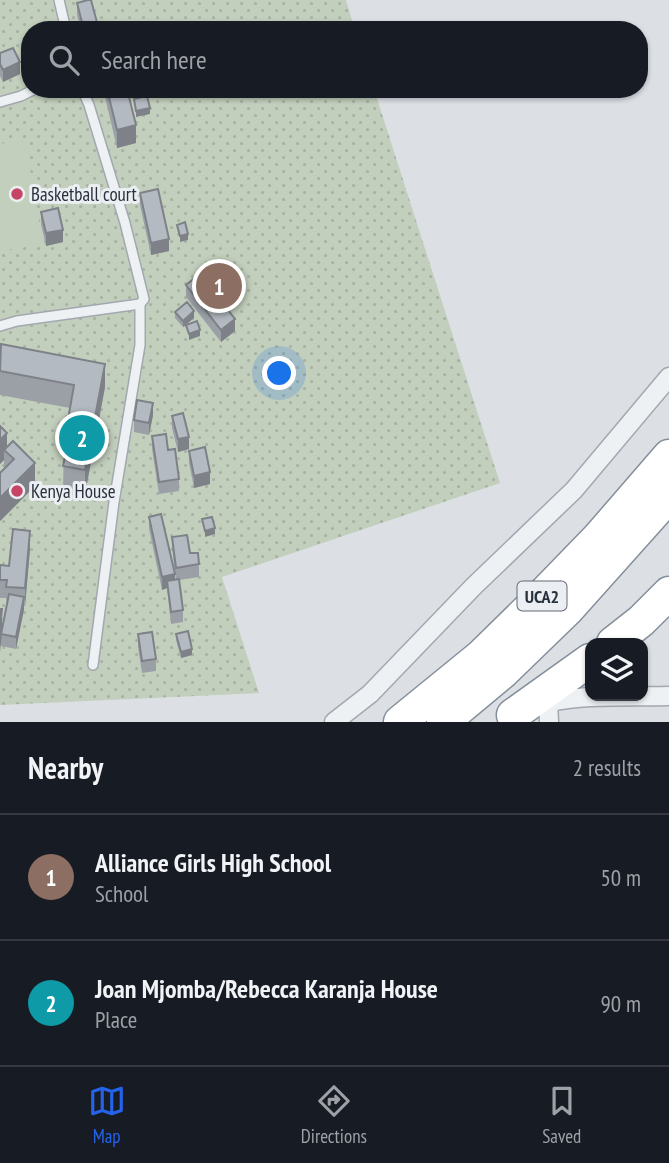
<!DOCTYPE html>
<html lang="en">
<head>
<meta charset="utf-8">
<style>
	:root { --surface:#171b24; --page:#20242c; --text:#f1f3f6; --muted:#9ea1a6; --line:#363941; --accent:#2563eb }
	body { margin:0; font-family:"PT Sans Narrow",sans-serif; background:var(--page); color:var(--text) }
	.controls { position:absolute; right:21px; bottom:21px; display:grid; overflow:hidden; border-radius:14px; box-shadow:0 2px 5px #0004 }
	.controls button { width:63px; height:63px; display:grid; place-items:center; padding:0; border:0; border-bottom:2px solid var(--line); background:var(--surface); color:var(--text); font:35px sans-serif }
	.you { position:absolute; left:280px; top:374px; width:24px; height:24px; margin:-18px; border:5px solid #fff; border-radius:50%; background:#1a73e8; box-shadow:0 0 0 10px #1a73e833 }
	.badge { display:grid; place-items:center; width:46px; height:46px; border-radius:50%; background:var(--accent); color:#fff; font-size:23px; font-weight:700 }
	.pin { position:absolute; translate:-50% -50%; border:4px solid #fff; box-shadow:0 2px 7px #0006 }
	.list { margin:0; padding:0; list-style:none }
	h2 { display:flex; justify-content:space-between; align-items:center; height:91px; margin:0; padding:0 28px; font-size:30px }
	h2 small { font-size:23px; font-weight:400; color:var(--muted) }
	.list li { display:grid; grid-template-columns:46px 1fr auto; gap:21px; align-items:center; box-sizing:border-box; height:126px; padding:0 28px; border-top:2px solid var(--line) }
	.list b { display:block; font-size:26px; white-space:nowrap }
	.list p { margin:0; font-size:23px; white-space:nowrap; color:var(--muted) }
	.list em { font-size:23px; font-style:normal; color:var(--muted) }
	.icon { flex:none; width:38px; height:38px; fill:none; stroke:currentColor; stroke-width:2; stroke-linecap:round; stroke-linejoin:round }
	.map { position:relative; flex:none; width:669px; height:722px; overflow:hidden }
	.search { position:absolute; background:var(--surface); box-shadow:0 2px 5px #0004; left:21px; right:21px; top:21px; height:77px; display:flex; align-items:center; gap:18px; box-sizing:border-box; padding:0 24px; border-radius:28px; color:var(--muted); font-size:26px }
	.sheet { height:343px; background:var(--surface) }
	nav { display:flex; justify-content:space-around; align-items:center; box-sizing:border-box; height:98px; border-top:2px solid var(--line); background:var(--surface); font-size:19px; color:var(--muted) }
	nav a { display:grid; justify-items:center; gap:4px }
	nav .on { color:var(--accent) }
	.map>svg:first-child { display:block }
</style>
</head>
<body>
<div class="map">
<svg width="669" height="722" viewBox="0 0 669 722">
	<defs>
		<pattern id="grass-dots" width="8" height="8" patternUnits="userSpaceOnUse" patternTransform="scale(1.75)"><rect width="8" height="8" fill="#c3cfbd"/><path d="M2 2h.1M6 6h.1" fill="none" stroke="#a8b2a3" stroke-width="1.8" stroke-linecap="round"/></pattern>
	</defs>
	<rect width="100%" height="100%" fill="#dce0e5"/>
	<path fill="url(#grass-dots)" d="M0,0H346L355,30H30V89H374L500,483L222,577L259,693L0,705Z"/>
	<path fill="#c3cfbd" d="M25,140L43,244L0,251V144Z"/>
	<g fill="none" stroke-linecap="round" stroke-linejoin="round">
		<g stroke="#a2a8af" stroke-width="12">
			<path id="lane" d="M59,0L66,30
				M0,102L21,96L35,89
				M0,326L17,321L140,304L144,299L125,223L89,105L82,89
				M93,665L114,502L140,345V304"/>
		</g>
		<g stroke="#a2a8af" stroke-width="21">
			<path id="street" d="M548,702L549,722
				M537,706C572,693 631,697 669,696
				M334,722L370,694L474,586L574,490L669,377"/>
		</g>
		<g stroke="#848f9b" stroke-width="35">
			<path id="highway" d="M613,643L641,621L669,593
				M513,715L590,660
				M400,722L481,656L532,606L598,538L669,456
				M443,722L503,672L567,610L669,496"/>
		</g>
		<use href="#lane" stroke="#eef1f4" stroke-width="9"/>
		<use href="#street" stroke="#eef1f4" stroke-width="18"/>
		<use href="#highway" stroke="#fff" stroke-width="32"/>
	</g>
	<path fill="#9ba0a7" d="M77,3L99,30H81L77,15Z
		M0,53L20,74L3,82L0,76Z
		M105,89H127L136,143L117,148L105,97Z
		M140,193L169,251L151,255L140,205Z
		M41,212L63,242L46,246L41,224Z
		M186,285L235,331L221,342L186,297Z
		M175,312L194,318L183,327L175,318Z
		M0,349L105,387L85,494L63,489L64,443L70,408L0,395Z
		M153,415L149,435L134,432V420Z
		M172,416L189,449L178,452L172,428Z
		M0,426L7,447L35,486L0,521V473L4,469V460L0,464Z
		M152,436L168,450L179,479V491L159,494L152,449Z
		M189,451L210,484L194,488L189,463Z
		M149,517L175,580H176L172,549V537L190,553L199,564V577L179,580L183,610V622L171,624L167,588L162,590L149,529Z
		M30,549L25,606H24L16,649L1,646L0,609L2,629L7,605L6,598H0V565L9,566Z
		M138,634L156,659V671L142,673L138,647Z
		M176,634L192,655L181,658L176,640Z"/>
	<path fill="#7e8288" d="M20,62V74L3,82V70Z
		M150,108V114L136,117V111Z
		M136,125V143L117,148V130Z
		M63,230V242L46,246V233Z
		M188,234V240L180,242V236Z
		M169,239V251L151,255V243Z
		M194,311V318L183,327V321Z
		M235,319V331L221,342V330Z
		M200,330V336L189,340V334Z
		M105,364V387L85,494V470Z
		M153,403V415L149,435V423Z
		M7,433V453L4,450V460L0,464V440Z
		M189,437V449L178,452V439Z
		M35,463V486L0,521V498Z
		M210,472V484L194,488V476Z
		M215,528V534L205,537V531Z
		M30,531V549L25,606V588Z
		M175,574V587L167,581V588L162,590V577Z
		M24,597V610L16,649V637Z
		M2,609V634L0,652V629Z
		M192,649V655L181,658V652Z"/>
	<path fill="#b4bac2" stroke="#7e8288" stroke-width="2" d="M88,0H91L99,30H84L77,3Z
		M13,48L20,62L3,70L0,64V53Z
		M107,89H127L136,125L117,130Z
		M147,96L150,108L136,111L134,99Z
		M158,189L169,239L151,243L140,193Z
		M58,208L63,230L46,233L41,212Z
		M185,222L188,234L180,236L177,225Z
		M200,274L235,319L221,330L186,285Z
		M187,302L194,311L183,321L175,312Z
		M197,321L200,330L189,334L186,325Z
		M1,344L105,364L85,470L63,466L68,444L64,443L74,385L0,371Z
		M137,400L153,403L149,423L134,420Z
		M183,413L189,437L178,439L172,416Z
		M0,426L7,433L0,440Z
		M166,434L168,450L175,449L179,479L159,482L152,436Z
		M13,441L35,463L0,498V473L14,459L4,450Z
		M205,447L210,472L194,476L189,451Z
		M161,514L175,574L162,577L149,517Z
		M212,517L215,528L205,531L202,519Z
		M13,529L30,531L25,588L6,587L7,580H0V565L9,566Z
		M187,535L190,553H198L199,564L176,568L172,537Z
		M179,579L183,610L171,612L167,581Z
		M9,594L24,597L16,637L1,634Z
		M0,609H2L0,629Z
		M188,631L192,649L181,652L176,634Z
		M152,632L156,659L142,661L138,634Z"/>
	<g fill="#c64565" stroke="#ebeff3" stroke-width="2.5">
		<circle cx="17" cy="194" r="7"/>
		<circle cx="17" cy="491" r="7"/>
	</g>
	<g text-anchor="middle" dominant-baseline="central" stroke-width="6" stroke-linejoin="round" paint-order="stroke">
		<rect fill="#ebeff3" stroke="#626972" stroke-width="2" x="517.5" y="581.5" width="49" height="29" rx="5"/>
		<g font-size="18" font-weight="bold" fill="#27303b">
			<text x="542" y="596">UCA2</text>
		</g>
		<g font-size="19" fill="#27303b" stroke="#ebeff3" text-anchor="start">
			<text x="31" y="194">Basketball court</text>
			<text x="31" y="491">Kenya House</text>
		</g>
	</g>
</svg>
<div class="controls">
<button><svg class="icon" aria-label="layers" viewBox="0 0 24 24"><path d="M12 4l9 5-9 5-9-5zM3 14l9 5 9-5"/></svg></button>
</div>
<div class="you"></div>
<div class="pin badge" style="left:219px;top:286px;background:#8d6e63">1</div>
<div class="pin badge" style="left:82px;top:438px;background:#0f9aa8">2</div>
<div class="search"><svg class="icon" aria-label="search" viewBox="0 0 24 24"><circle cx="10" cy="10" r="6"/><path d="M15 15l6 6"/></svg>Search here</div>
</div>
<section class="sheet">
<h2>Nearby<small>2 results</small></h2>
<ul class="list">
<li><span class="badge" style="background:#8d6e63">1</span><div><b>Alliance Girls High School</b><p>School</p></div><em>50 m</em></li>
<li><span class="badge" style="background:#0f9aa8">2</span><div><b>Joan Mjomba/Rebecca Karanja House</b><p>Place</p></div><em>90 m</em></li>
</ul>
</section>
<nav>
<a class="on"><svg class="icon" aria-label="map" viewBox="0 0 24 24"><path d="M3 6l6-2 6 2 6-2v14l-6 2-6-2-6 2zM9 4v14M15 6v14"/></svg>Map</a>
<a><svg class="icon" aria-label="directions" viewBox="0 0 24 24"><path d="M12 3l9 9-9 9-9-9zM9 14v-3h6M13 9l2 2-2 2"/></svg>Directions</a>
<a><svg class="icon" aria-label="saved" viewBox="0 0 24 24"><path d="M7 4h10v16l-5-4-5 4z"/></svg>Saved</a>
</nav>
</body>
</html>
